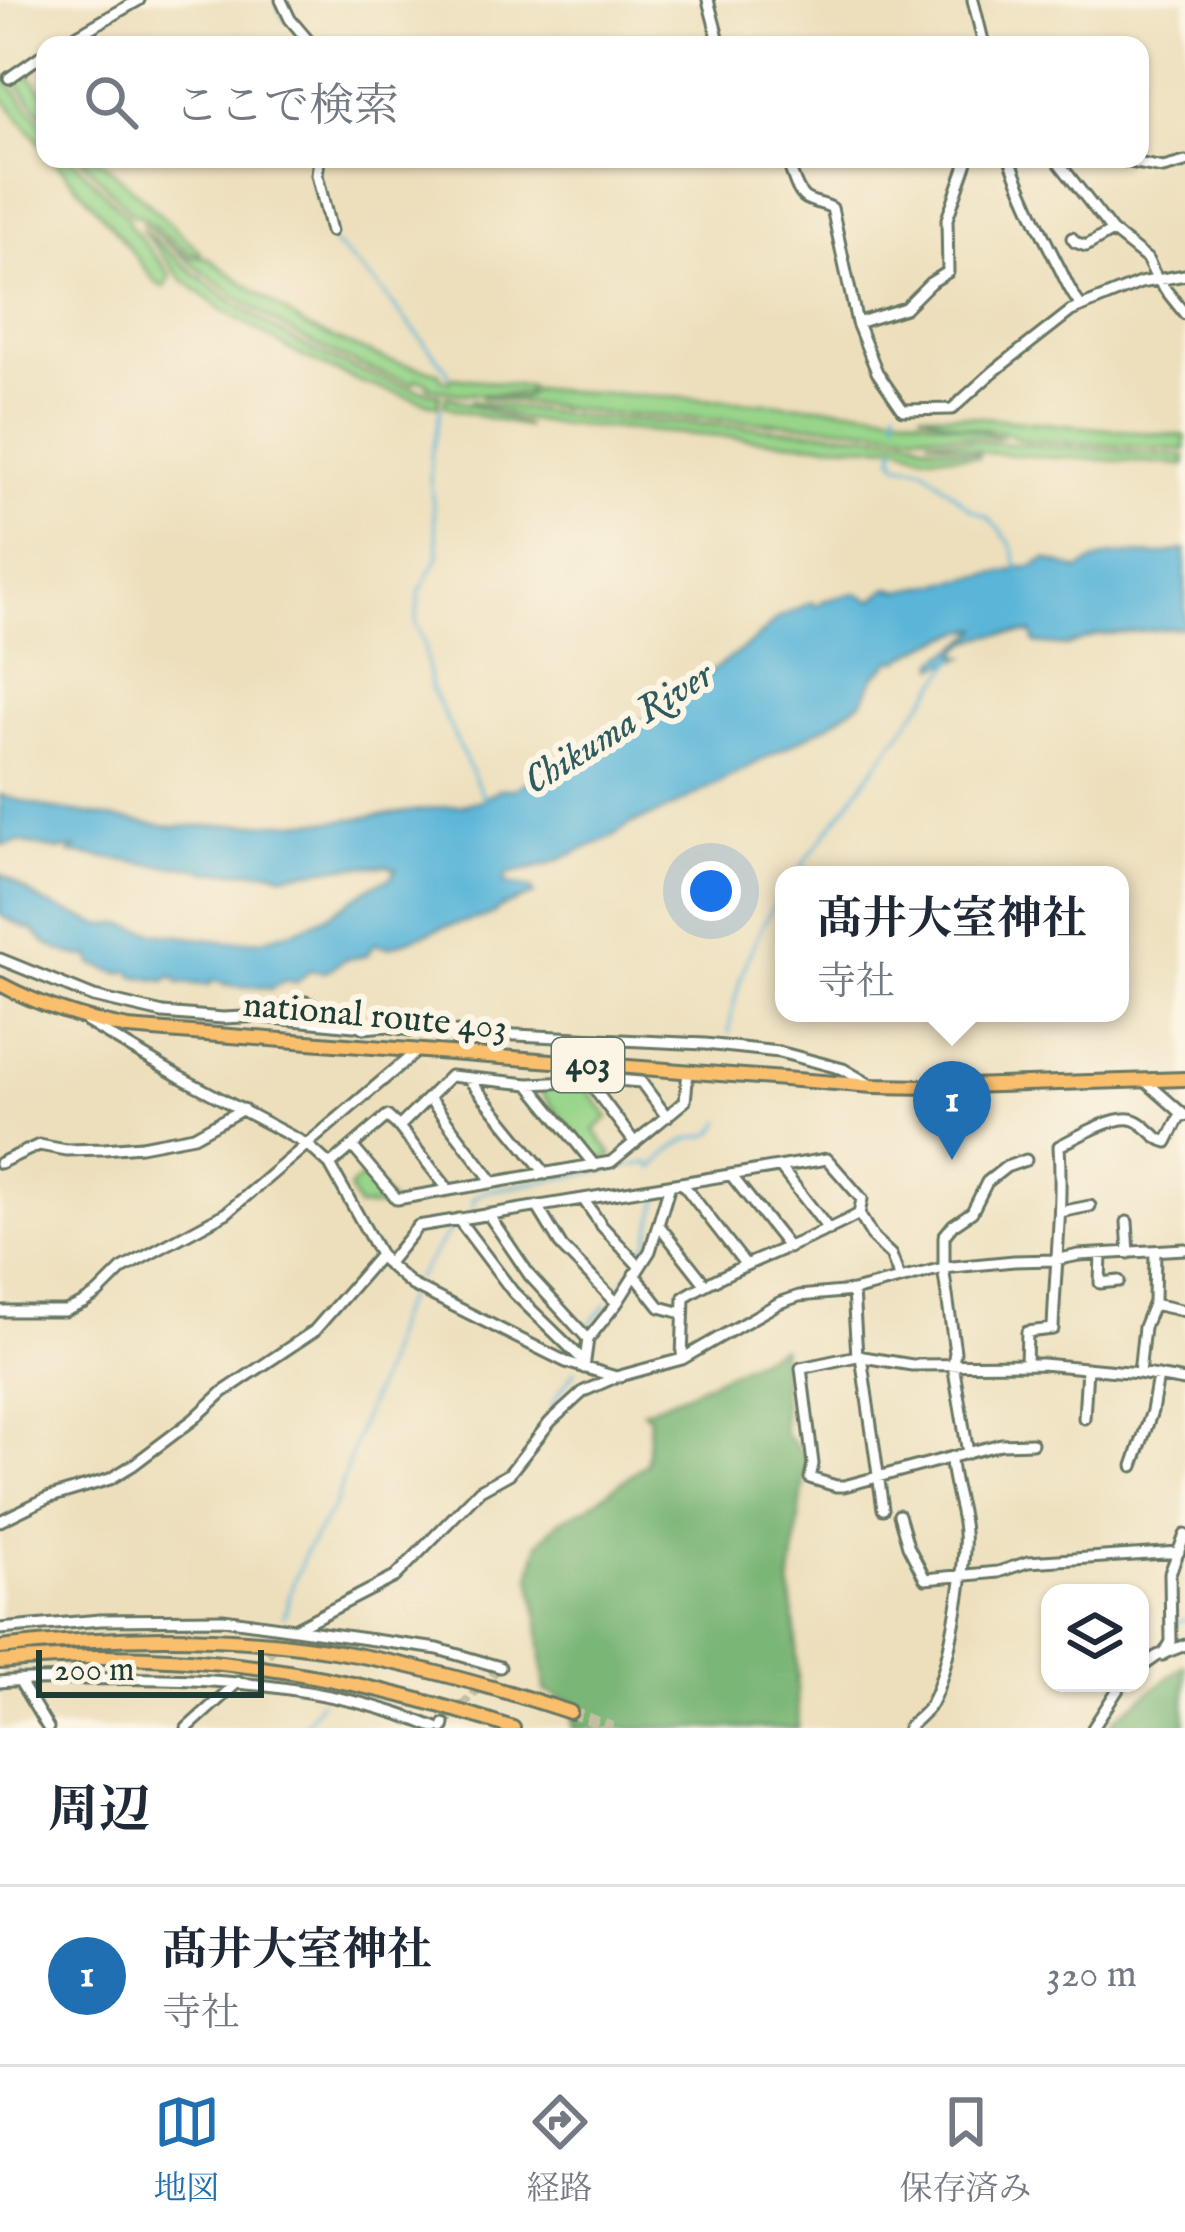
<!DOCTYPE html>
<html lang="ja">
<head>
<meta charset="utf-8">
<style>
	:root { --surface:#fff; --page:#f2f2f3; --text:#1f2937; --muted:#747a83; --line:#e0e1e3; --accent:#1f6fb2 }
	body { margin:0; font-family:"IM FELL English","Noto Serif JP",serif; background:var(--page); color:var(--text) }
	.controls { position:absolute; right:36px; bottom:36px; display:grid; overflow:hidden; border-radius:24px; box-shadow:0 3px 9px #0004 }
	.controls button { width:108px; height:108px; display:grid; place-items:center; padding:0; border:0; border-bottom:3px solid var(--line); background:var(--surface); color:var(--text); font:60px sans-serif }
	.scale { position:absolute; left:36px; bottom:30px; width:228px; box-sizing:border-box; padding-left:12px; border:6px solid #1f3d34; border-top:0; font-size:33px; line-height:42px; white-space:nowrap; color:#1f3d34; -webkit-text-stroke:9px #fcf5e5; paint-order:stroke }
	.you { position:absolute; left:711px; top:891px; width:42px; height:42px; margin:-30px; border:9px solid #fff; border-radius:50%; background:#1a73e8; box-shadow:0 0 0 18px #1a73e833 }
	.badge { display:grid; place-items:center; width:78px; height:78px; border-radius:50%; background:var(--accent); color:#fff; font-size:39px; font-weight:700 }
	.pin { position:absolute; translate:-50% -99px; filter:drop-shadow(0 3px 6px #0008) }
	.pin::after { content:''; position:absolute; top:63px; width:42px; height:36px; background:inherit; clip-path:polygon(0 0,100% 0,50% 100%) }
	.popup { position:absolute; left:775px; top:866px; width:354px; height:156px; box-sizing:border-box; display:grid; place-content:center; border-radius:24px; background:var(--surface); filter:drop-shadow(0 3px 9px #0005); font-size:39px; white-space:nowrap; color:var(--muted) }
	.popup b { font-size:45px; color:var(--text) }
	.popup::after { content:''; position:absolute; left:50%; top:100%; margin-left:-24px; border:24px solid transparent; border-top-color:var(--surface) }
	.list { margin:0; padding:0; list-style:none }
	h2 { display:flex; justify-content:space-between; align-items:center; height:156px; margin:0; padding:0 48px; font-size:51px }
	h2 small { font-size:39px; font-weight:400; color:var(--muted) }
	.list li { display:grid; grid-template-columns:78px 1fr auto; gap:36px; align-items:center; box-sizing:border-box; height:180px; padding:0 48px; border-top:3px solid var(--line) }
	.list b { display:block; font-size:45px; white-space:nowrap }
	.list p { margin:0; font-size:39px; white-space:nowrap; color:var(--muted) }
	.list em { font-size:39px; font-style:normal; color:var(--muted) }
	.icon { flex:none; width:66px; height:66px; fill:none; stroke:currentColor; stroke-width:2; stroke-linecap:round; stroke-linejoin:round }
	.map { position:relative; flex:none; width:1185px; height:1728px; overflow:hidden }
	.search { position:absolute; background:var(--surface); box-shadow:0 3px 9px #0004; left:36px; right:36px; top:36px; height:132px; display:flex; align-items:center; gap:30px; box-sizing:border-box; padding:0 42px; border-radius:24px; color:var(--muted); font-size:45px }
	.sheet { height:336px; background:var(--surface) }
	nav { display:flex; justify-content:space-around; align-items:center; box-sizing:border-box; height:168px; border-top:3px solid var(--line); background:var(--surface); font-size:33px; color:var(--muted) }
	nav a { display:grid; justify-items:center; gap:6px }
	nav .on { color:var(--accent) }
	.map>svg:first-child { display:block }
</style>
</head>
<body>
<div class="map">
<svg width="1185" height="1728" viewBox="0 0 1185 1728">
	<rect width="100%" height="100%" fill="#fcf5e5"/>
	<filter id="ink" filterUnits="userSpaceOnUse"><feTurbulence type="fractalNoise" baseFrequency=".00833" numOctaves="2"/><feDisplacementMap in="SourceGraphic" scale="24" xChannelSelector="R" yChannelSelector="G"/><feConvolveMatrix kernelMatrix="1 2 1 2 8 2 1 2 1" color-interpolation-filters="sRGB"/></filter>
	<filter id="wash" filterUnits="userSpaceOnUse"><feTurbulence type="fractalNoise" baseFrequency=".004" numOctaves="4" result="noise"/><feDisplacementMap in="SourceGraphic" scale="48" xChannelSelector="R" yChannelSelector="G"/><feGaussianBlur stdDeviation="2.7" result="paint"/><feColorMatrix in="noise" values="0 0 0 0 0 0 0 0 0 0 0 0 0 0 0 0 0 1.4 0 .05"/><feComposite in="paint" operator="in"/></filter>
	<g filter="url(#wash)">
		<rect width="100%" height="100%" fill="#eddfbc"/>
		<path fill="#98d58a" stroke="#5c895f" stroke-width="3" d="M38,63L30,77L45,94V118L14,80Z
			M0,73L45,127V149L0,95Z
			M53,159H72L126,215L130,226L171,275L165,287L157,284L112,226Z
			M81,159H100L201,252L200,254L190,253L139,215H133Z
			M141,222L188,257H206L308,328L387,360L438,372L442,380L450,382L452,377L530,387L525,394H459L428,387V383L417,379L413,383C305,353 225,293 141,222Z
			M141,229C235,310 316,367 440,395L438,406L363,383L301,356L221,309L182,279Z
			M535,389L862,409L906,414L1004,437L991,438L851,427L608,414L480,397L523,398Z
			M446,396L526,425V427L454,410L444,405Z
			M470,401L591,418L910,437L927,444L979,454V457L923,454L897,444L883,446L802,443L556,424L523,419Z
			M920,412C1008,419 1096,429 1185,436V450L1022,440L1004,432L962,426Z
			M927,438L1185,456V465L988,453Z
			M543,1085H582L586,1088L609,1117L594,1130L613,1156L596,1160L540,1091Z
			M367,1173L394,1206L358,1207L349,1188Z"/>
		<path fill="#7ab676" stroke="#4c7a55" stroke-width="3" d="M781,1347L784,1433L807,1458L790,1585L796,1638L798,1728H573L574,1703L545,1691L539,1623L531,1574L538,1544L559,1521L588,1507L647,1463L650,1417L643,1411L685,1394Z
			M1185,1665V1728H1109L1116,1718Z"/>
		<path fill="#5ab5d8" stroke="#3c7986" stroke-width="3" d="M1185,550V627L1096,635L1066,646L1035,643L1032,633C1007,634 972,631 956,654L965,657L936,667V661C949,651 970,641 979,629C963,628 913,650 899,661L892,660L875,676L863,700L830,724L665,811L632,823L613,836L547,865L507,874L504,883C514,887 524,885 532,889L534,895L501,907L492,915L441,928L389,947L374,944L366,956L345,959L325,972L310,970L296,983L285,980L271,989C251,984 231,990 214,980L209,985L179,983L173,976L164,981L133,976L131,971L119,973L92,964L90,956C72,959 40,944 33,929H28L0,915V873L44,903L101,925L121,924L156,933L229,942L262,940L302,928L329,915L377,883L391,878L396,869L387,866L338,867L282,875L269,871L208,872L192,867L156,865L70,853L75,848L58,850L20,842L0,845V795L48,808L173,827L334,821L463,805L482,800L500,789H515L546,771L575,763L615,740L754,641L777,619L812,602L817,606L823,601L856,593L872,600C884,594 883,583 900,591L1015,570L1018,566C1031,571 1035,564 1046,559L1079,570C1109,550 1122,554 1155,555C1165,555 1175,551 1185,550Z"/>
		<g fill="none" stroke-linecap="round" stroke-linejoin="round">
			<path stroke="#5ab5d8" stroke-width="3" d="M277,2L279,10L285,20
				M314,166L313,181L320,204
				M327,230L332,242L376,284L448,371L447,376
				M896,407L897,419
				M441,408L431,456L430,479L439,555L419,593L416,624L424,644L431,688L484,798
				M895,446L894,458L899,464L923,467L968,507L989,518L1012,545L1018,570
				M795,875L955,659
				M729,1033C734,985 756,929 784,890
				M473,1211L474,1198L486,1191L648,1163L653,1168C663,1158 674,1145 687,1140C704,1133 712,1142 722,1121
				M641,1255L648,1241L660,1193
				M415,1280L453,1226
				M617,1294L634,1266
				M588,1326L607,1304
				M577,1351L581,1340
				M546,1421L557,1396L575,1370
				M284,1616L293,1583L307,1549L335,1505L360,1426L383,1370L396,1319L410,1289
				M1176,1622L1185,1620
				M302,1728L321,1701"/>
		</g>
	</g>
	<g filter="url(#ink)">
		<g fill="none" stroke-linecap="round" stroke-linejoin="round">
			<path stroke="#c4bfa1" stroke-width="9" stroke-dasharray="9 4.5" stroke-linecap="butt" d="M0,1650L19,1680
				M238,1682L296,1628
				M444,1724L500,1667"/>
			<path stroke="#c4bfa1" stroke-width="12" stroke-dasharray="12 6" stroke-linecap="butt" d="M570,1712L612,1728"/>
			<g stroke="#677664" stroke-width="15">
				<path id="minor" d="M281,0L290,19L312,45
					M708,0L720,45
					M973,0L984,45
					M60,45L139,0
					M9,78L45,53
					M319,159L317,175L331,231
					M786,159C792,170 795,189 804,197C811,203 824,203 832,208L857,323L877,372L903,410L952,409L993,372L1071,311L1140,283L1185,275
					M1010,159C1024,196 1040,230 1058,265C1067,282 1068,289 1081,306
					M1056,159L1112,231L1147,259L1157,279L1185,314
					M1114,159L1163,168L1185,162
					M1072,238L1075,242L1086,246L1112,231
					M857,323L905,308L930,283L948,272L947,219L968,159
					M0,959L94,997L163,1013L223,1018L265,1016L284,1006L306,1002L364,1028L385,1026L410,1030L705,1044L779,1052L843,1069L869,1084
					M263,1017L354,1026
					M87,1022L180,1077L308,1145L330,1165L383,1260L412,1285L566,1362L616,1377
					M468,1078L546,1174
					M1144,1080L1185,1116
					M589,1082L635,1143
					M529,1084L595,1166
					M429,1098L493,1182
					M399,1127L448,1189
					M352,1146L397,1199L611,1162L685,1101L688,1072
					M0,1163L39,1145L66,1150L104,1149L141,1146L194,1136L243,1109
					M330,1165L387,1116L399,1127L450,1076L529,1084L617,1080L641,1082L667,1117
					M780,1167L829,1230
					M731,1175L789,1248
					M682,1183L746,1265
					M583,1199L602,1226L639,1266
					M537,1206L562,1247L617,1303
					M1060,1212L1090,1206
					M488,1214L530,1276L588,1339
					M859,1214L874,1239L891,1255L900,1279
					M458,1219L513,1292L585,1362
					M1127,1222L1129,1253
					M658,1224L705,1284
					M1101,1254L1100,1283L1119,1281
					M388,1263L418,1226L827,1159L862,1199L859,1214C802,1245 739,1263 684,1297L682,1359
					M634,1274L660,1307L682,1313
					M853,1291L857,1356
					M1153,1304L1185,1311
					M0,1311H65L83,1303L98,1293L122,1269L226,1213L416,1052
					M861,1356L883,1509
					M1026,1363L1027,1332L1053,1329C1055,1268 1063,1207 1059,1146C1075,1138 1117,1113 1134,1120C1148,1125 1152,1138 1167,1142L1181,1114
					M584,1368L588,1339L617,1303L650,1251L670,1185
					M1139,1373L1144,1327L1154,1302L1155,1251
					M1084,1418L1087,1368
					M1032,1443L1001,1444L844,1486H836L810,1478L813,1464L801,1368L857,1356L912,1365L1042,1364L1139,1373L1185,1381
					M968,1453L953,1364L955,1352L944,1274V1236L953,1225L972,1212L987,1182L1006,1167L1026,1160
					M1133,1466L1152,1411L1158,1376
					M899,1515L908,1546L925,1579L998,1572L1028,1562L1179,1552
					M0,1521L47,1498L110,1479L133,1465L194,1419L223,1392L314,1331L380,1255
					M296,1628L395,1577L480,1490L509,1474L550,1422L584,1391L616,1377L682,1359L779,1303L799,1296L853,1291L943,1268L1014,1261L1055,1260L1079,1255L1185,1249
					M0,1629L100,1620L223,1619L438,1649L500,1667
					M1163,1655L1171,1642L1170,1573L1185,1535
					M1140,1668L1157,1656L1185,1645
					M19,1680L48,1728
					M0,1682C27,1679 55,1680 83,1679C198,1676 329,1683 436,1728
					M187,1728L238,1682
					M443,1728L444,1724
					M908,1728C914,1721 923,1715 928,1708C947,1683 967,1565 964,1533C963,1508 952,1485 951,1459
					M1093,1728L1122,1683"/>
			</g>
			<g stroke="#677664" stroke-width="18">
				<path id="highway" d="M0,984C41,1006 82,1019 128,1028L873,1086L933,1087L1185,1079
					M0,1648C112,1635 228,1633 339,1652C418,1665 494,1687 570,1712
					M0,1662C178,1645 344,1672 513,1728"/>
			</g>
			<use href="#minor" stroke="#fff" stroke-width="9"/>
			<use href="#highway" stroke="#f9bf6d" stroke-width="12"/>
		</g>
	</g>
	<g text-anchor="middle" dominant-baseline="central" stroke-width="12" stroke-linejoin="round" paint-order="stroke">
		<rect fill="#fcf5e5" stroke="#617469" stroke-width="3" x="552" y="1038" width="72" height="54" rx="9"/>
		<g font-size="33" font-weight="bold" fill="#1f3d34">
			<text x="588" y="1065">403</text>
		</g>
		<g font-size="36" fill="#1f3d34" stroke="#fcf5e5">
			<text transform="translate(375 1017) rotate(5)">national route 403</text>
		</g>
		<g font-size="39" font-style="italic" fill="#2e5b5d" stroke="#fcf5e5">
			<text transform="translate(619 729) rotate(-32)">Chikuma River</text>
		</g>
	</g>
</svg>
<div class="controls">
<button><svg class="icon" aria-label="layers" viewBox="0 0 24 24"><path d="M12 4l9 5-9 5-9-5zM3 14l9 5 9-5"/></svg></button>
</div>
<div class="scale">200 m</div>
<div class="you"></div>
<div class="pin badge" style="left:952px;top:1160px">1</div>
<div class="popup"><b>髙井大室神社</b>寺社</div>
<div class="search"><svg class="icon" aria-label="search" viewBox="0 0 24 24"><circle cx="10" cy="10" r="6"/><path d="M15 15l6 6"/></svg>ここで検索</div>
</div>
<section class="sheet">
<h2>周辺<small></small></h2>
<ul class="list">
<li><span class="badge">1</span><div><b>髙井大室神社</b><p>寺社</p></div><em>320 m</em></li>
</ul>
</section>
<nav>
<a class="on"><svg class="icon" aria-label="map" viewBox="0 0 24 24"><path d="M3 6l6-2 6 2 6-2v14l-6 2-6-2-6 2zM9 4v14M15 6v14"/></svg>地図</a>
<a><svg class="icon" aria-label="directions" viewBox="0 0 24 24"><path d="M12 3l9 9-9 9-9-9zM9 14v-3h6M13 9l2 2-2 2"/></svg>経路</a>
<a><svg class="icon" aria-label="saved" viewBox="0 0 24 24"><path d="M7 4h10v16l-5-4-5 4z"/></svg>保存済み</a>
</nav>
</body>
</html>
